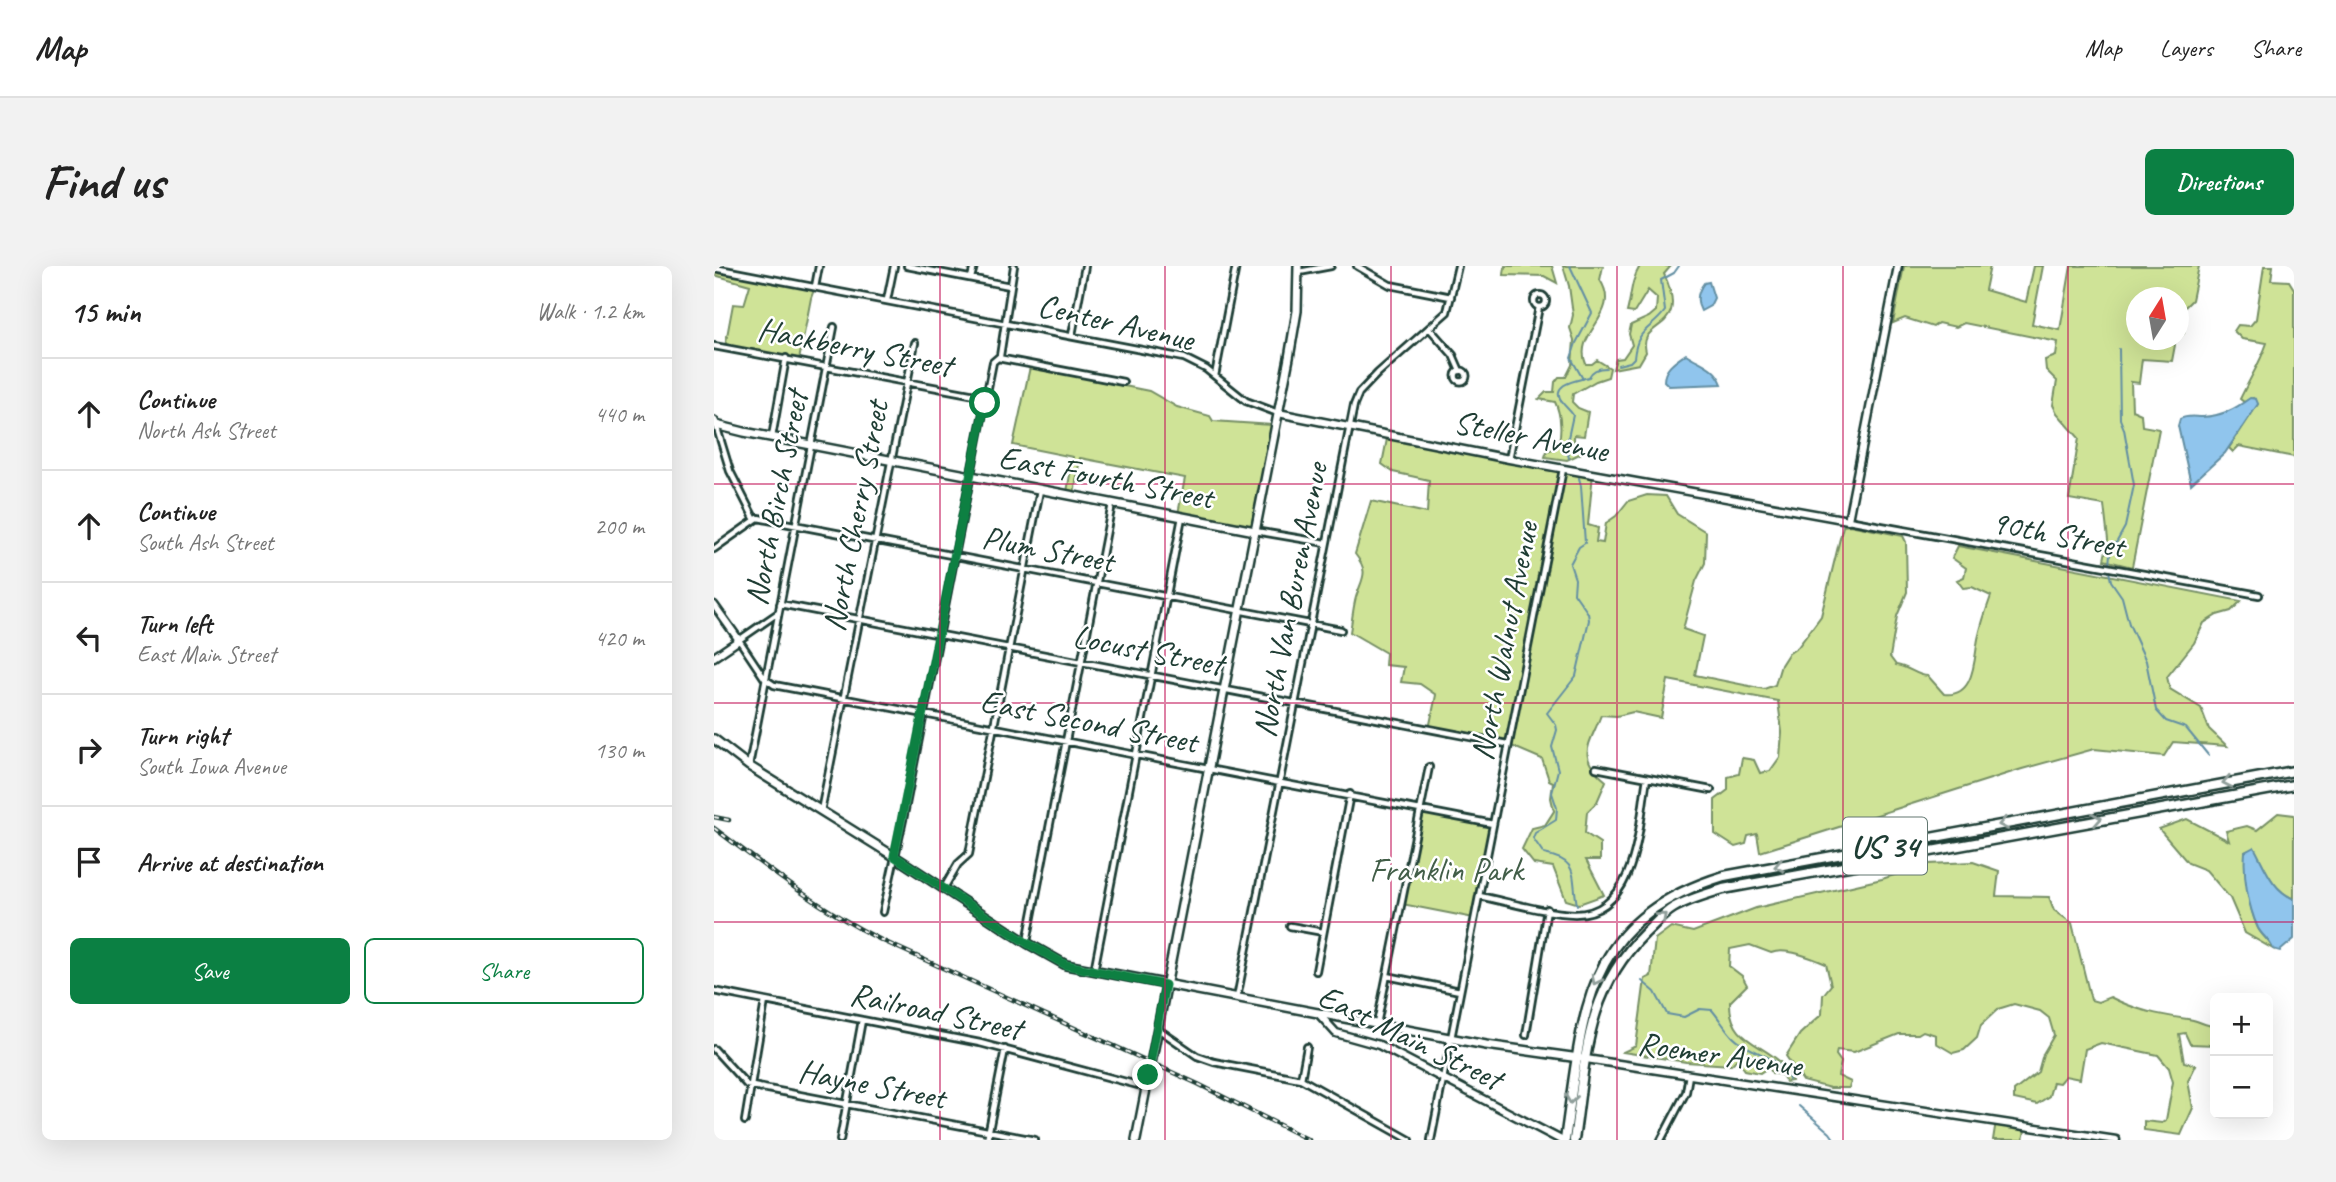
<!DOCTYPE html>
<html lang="en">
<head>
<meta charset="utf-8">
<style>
	:root { --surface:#fff; --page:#f2f2f2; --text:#222; --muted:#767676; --line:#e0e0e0; --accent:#0b8043 }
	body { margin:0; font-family:Caveat,sans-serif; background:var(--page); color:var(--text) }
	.controls { position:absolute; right:21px; bottom:21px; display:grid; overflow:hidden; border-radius:10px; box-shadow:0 7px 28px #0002 }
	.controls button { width:63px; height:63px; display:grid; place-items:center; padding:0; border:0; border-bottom:2px solid var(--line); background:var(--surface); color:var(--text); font:35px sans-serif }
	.compass { position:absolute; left:1412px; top:21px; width:63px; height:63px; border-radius:50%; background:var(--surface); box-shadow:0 7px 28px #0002; rotate:11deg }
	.stop { position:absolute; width:21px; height:21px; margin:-16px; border:5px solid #0b8043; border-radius:50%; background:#fff }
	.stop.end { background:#0b8043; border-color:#fff; box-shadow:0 2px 7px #0008 }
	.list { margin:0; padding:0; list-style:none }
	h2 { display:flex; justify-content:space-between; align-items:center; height:91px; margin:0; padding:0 28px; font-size:30px }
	h2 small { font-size:23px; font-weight:400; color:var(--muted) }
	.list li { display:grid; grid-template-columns:46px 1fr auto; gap:21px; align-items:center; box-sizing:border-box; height:112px; padding:0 28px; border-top:2px solid var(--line) }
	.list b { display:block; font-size:26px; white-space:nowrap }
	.list p { margin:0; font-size:23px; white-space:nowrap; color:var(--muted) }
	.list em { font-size:23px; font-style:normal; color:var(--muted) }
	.actions { display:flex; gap:14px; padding:21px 28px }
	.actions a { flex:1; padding:16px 0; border:2px solid var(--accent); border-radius:10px; text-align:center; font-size:24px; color:var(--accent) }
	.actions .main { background:var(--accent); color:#fff }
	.icon { flex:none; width:38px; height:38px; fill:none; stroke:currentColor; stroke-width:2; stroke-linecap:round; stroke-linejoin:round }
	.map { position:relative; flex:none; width:1580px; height:874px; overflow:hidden; border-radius:10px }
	header { display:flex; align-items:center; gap:42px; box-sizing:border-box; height:98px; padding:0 35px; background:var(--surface); border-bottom:2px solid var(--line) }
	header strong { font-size:33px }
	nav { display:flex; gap:38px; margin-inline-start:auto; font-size:24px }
	.intro { display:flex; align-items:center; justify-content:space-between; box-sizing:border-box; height:168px; padding:0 42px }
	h1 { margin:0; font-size:49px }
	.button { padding:18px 32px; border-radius:10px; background:var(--accent); color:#fff; font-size:24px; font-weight:700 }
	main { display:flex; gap:42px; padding:0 42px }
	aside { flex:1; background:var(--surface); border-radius:10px; box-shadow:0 7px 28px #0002 }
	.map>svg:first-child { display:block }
</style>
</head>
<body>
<header>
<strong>Map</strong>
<nav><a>Map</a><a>Layers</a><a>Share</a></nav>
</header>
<div class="intro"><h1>Find us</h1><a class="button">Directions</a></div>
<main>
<aside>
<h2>15 min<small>Walk · 1.2 km</small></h2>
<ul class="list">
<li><svg class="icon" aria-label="ahead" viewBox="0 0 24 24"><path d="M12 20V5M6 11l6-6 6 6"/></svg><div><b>Continue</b><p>North Ash Street</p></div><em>440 m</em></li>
<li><svg class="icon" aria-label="ahead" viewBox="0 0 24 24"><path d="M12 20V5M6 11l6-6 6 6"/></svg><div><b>Continue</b><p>South Ash Street</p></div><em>200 m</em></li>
<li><svg class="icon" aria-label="left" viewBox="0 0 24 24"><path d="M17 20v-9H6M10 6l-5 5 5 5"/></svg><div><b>Turn left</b><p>East Main Street</p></div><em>420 m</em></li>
<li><svg class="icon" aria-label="right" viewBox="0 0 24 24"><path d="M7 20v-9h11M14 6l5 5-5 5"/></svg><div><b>Turn right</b><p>South Iowa Avenue</p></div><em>130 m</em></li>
<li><svg class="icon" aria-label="arrive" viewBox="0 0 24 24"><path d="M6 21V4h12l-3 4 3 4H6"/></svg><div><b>Arrive at destination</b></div></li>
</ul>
<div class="actions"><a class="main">Save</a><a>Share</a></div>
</aside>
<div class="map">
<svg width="1580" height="874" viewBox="0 0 1580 874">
	<rect width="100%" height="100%" fill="#fff"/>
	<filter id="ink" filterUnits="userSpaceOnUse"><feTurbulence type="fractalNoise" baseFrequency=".0143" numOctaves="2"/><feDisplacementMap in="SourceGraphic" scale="14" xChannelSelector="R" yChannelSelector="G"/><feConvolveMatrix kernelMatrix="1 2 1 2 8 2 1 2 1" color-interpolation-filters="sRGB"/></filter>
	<g filter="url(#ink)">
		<path fill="#cfe397" stroke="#779066" stroke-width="2" d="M791,0H838L843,17L830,10L790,9Z
			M849,0H889L886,14C909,49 858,66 872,98H878L883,94L896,102L894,111L882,115L859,128L858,136L864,142L874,146L870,170L860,169V178L868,187L853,194L831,191L833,185L842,182C849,171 847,148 841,136L825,133L832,126H840L841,116L845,111H852L858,99L860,74L856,62L859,49L855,20Z
			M926,0H957L950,8C978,69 923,52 932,86L925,98L899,103L902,93L909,92L918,79L915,68L917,59L935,51L942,45L943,32L934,24L920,47L913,46C918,28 916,17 926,0Z
			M1190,0H1276L1271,24L1312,36L1320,0H1329L1318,58L1346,64L1357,0H1485L1478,34L1471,41V48L1466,52V58L1470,67L1467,70L1465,69L1464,32H1422V74H1459L1461,79L1458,95L1428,93L1425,117L1417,116L1418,144L1427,148L1428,160L1445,163L1418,301L1390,294L1394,274L1390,239L1355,233L1365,172L1343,147L1339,139L1343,115L1332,104L1331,94L1342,90L1344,76L1250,57L1242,61L1224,57L1219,61L1191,52L1179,57Z
			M1550,0H1559L1557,14L1575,15L1580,23V191L1525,180L1519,186L1515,182L1544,138L1539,132L1530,136L1526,133C1535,114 1546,97 1553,77L1528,73L1520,65L1524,59L1536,60L1542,53Z
			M0,2L101,21L97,32L85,94L11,81L19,38L30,39L36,19L0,9Z
			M316,101L435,125L463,141L496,150L499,155L558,159L537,261L464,248L471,212L366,192L360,228L353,226L359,191L299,179Z
			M674,168L879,207L874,259L884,262L882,276L889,277L892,257L902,250L914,235L933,229L952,230L963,248L992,266L991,297L982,315L969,363L989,370L981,409L1050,423L1061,419L1067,399L1074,388L1084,381L1107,350L1129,260L1136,259L1189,270L1192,276L1193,326L1183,350L1176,391L1182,399C1196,401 1202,410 1214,410L1230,428C1261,432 1260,393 1264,373C1267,359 1272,344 1277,330L1258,321L1249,322L1243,314L1250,311L1252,302L1238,292L1244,280L1527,335L1517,345L1503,349L1490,357L1480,377L1453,411L1456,423L1487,442L1495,463L1513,480L1459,476L1450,490L1380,483L1308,503L1046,586L1043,568L1034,570L1032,578L1021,581L1001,568V534L1014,524V511L1025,508L1028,492L1040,494L1046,507L1056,505L1066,491L1068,466L1064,435L954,414L947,452L919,446L903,450L887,449C876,479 861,490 892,515L883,536L873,546L871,567L886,577V594H872L890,629L865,638L852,634L839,601L820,598L808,583L818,562L831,559L840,545L837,532L839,516L835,514L828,493L793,478L715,463L722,429L706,418L687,416L690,401L671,399L672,387L636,366C638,355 639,342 642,331C648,312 656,307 641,288L657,235L713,247L715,214L679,206L668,198Z
			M707,543L779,558L760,652L688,638Z
			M1564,547L1580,549V633C1558,624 1551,602 1540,582L1531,586C1533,612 1533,636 1543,660C1547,670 1555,673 1559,683L1531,667L1516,632L1492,604L1474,597L1445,563L1473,553L1515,575L1512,565L1533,560L1543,564Z
			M1259,596L1285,605L1282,630L1335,631L1340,644L1358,657L1377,734L1384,736L1396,731C1425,746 1448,749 1479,754C1487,756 1493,760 1501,760V779L1476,778L1471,767L1465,768L1470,796L1482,799L1474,815L1479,842L1467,869L1430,864V855L1448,857L1452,854L1459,816L1455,802L1444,789L1387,777L1371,783L1366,813L1351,810L1345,817L1339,816L1335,830L1323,838L1300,833V825L1324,806L1329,788L1340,769L1335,752L1326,745L1300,738L1284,743L1267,759L1263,772L1250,784L1239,787L1222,777V769L1209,765L1204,768H1185L1140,786L1123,784L1122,789L1127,796L1124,810L1137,816L1135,822H1116L1089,815L1072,790L1086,768L1108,748L1109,729L1117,719L1112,698C1098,692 1072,681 1057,687L1036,679L1016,683L1015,700L1028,710L1033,719L1016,736C1015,784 1065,776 1078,815L1072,816L1068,809L1058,807L1055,801L1046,807L1031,804L1023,793L1017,799L972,796L909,786L922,780L931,713L937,710L941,673L957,661L979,666L1042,642L1168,613L1214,598Z
			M1282,855L1312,860L1309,874H1279Z"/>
		<path fill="#90c5ed" stroke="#638fa3" stroke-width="2" d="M995,16L1000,32L996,40L987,45C982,36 983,26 990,17Z
			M972,88C987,98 1001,100 1008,118L955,120L950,115C950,102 962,95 972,88Z
			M1536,132L1542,133L1544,138L1511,187L1477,218L1464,160L1466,153C1474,149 1480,151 1488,151C1508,150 1521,143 1536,132Z
			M1540,581C1551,601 1558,624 1580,633V673L1566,685L1559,683C1555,673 1548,670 1544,662C1534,640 1529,610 1531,586Z"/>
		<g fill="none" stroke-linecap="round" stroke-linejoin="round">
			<path stroke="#638fa3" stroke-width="2" d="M856,0L878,47L862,77L857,92L869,113
				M904,99L916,96L920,92C923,62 936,65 951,45L947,14L960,7L965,0
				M855,192L852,181L859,149C856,144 851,141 848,136C835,117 865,114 875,111C878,104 885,102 892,102
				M1395,299L1396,288L1411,261L1420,219L1410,163L1406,153L1405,83
				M1395,305L1397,315L1408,331L1415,358L1432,395L1442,444L1452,455L1472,462L1494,489
				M863,639C857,608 866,595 830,588L819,572L821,567L842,554L843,542L838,527L844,504L838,481L843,464L842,459L833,447L862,410L875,354L874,347L860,327L861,313L856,298L865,281L871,277L867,220L865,212
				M928,715L941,726L953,748L970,751L986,743L998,744C1005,752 1011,763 1019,771C1035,788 1070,790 1075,814
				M1085,840L1116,867L1121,874"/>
			<g stroke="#1f3d34" stroke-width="10">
				<path id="minor" d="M193,0L296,20
					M643,0L676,19L737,31
					M0,2L470,92L492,103L532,135L564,147
					M585,6L617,0
					M257,12L260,0
					M101,21L105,0
					M820 35a6 6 0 1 1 12 0a6 6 0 1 1-12 0Z
					M173,34L180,0
					M716,63L739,89L746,105
					M358,69L371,0
					M0,80L272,131
					M284,92L409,116
					M741.5 110a5.5 5.5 0 1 1 11 0a5.5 5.5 0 1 1-11 0Z
					M501,110L522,0
					M2,159L16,205L41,254
					M58,171L72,92
					M795,193L825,41
					M1134,254L1545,329
					M541,265L612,277
					M0,283L44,252L627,364
					M66,338L793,478
					M64,347L25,374L51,413L60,419L779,558
					M35,500L120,61
					M882,502L997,524
					M107,545L201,77
					M230,622L244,598L255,588L326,224
					M765,630C795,636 830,647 861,648C924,648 925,556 933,512
					M169,646L189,554L279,96L286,90L300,0
					M576,660L609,666
					M313,676L398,238
					M380,705L468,251
					M602,705L636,528
					M673,710L746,725
					M0,725L266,777L431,821
					M523,732L640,139L645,127L664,107L733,46L744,0
					M663,758L715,501
					M444,763L483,790L500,796L587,813L696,874
					M812,769L833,643
					M0,783L33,819L321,874
					M587,813L593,781
					M31,855L51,735
					M126,874L148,754
					M273,874L291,783
					M717,874L849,203
					M947,874L972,826L975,809"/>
			</g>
			<g stroke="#1f3d34" stroke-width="11">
				<path id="tertiary" d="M564,147L795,193L1134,254L1184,0
					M0,339L25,374L0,391
					M604,747L622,767L665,779L847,874
					M872,793L1402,874"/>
			</g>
			<g stroke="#1f3d34" stroke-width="12">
				<path id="secondary" d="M0,155L2,159L30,166L541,265
					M0,473L35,500L186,594L313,677L352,699L772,779L865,792
					M422,874L575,92L583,45L584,0"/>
			</g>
			<g stroke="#1f3d34" stroke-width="13">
				<path id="trunk" d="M851,874C870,747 867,654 1010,610L1580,505
					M860,874C872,795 870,727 931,667C940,659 949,648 959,642C974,633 993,628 1009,623L1580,519"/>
			</g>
			<use href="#minor" stroke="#fff" stroke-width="4.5"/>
			<use href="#tertiary" stroke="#fff" stroke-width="6"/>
			<use href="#secondary" stroke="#fff" stroke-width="7"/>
			<use href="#trunk" stroke="#fff" stroke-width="8"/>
			<g stroke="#1f3d34" stroke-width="4.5">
				<path id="rail" d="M0,551L15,554
					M0,562C54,603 106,643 167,674L484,818L595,874"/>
			</g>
			<use href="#rail" stroke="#fff" stroke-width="2" stroke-dasharray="5" stroke-linecap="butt"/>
		</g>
		<defs><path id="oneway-chevron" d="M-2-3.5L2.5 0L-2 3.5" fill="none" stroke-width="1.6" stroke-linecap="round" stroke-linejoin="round" transform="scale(1.75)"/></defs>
		<g stroke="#8f9e9a">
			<use href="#oneway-chevron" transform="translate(1513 516) rotate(169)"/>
			<use href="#oneway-chevron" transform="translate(1383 553) rotate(-10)"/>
			<use href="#oneway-chevron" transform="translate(1289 558) rotate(169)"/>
			<use href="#oneway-chevron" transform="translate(1065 600) rotate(169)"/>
			<use href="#oneway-chevron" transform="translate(948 651) rotate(-41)"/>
			<use href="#oneway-chevron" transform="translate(882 714) rotate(117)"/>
			<use href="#oneway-chevron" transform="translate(857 833) rotate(98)"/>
		</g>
	</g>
	<g fill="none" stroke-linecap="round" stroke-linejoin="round" filter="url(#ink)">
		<path stroke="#0b8043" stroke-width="9" d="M271,137L180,590L313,677L352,699L451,719L434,809"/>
	</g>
	<path fill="none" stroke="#c2185b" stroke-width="2" stroke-opacity="0.55" d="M226,0V874M451,0V874M677,0V874M903,0V874M1129,0V874M1354,0V874M0,218H1580M0,437H1580M0,656H1580"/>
	<g text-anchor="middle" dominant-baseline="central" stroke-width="5" stroke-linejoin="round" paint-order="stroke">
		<rect fill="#fff" stroke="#627771" stroke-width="2" x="1129" y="551.5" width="84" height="57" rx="5"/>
		<g font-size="32" font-weight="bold" fill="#1f3d34">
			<text x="1171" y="580">US 34</text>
		</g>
		<g font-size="33" fill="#1f3d34" stroke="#fff">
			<text transform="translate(402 56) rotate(13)">Center Avenue</text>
			<text transform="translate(141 81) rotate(11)">Hackberry Street</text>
			<text transform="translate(817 170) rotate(11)">Steller Avenue</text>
			<text transform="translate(392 211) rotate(11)">East Fourth Street</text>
			<text transform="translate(62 232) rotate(-79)">North Birch Street</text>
			<text transform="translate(141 250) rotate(-79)">North Cherry Street</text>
			<text transform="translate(1344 268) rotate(11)">90th Street</text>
			<text transform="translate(334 283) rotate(11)">Plum Street</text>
			<text transform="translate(576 334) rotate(-79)">North Van Buren Avenue</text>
			<text transform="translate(790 375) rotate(-79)">North Walnut Avenue</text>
			<text transform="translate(434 384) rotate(11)">Locust Street</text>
			<text transform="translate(375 455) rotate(11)">East Second Street</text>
			<text transform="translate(222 745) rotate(12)">Railroad Street</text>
			<text transform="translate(696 771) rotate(26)">East Main Street</text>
			<text transform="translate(1006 788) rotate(8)">Roemer Avenue</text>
			<text transform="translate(158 818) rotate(11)">Hayne Street</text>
		</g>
		<g font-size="33" fill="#425e48" stroke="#fff">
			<text x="732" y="604">Franklin Park</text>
		</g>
	</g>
</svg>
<div class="controls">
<button>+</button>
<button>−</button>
</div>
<svg class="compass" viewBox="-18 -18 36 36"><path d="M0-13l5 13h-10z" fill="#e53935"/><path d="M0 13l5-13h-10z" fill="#767676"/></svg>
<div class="stop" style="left:271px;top:137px"></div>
<div class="stop end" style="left:434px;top:809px"></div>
</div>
</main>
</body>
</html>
